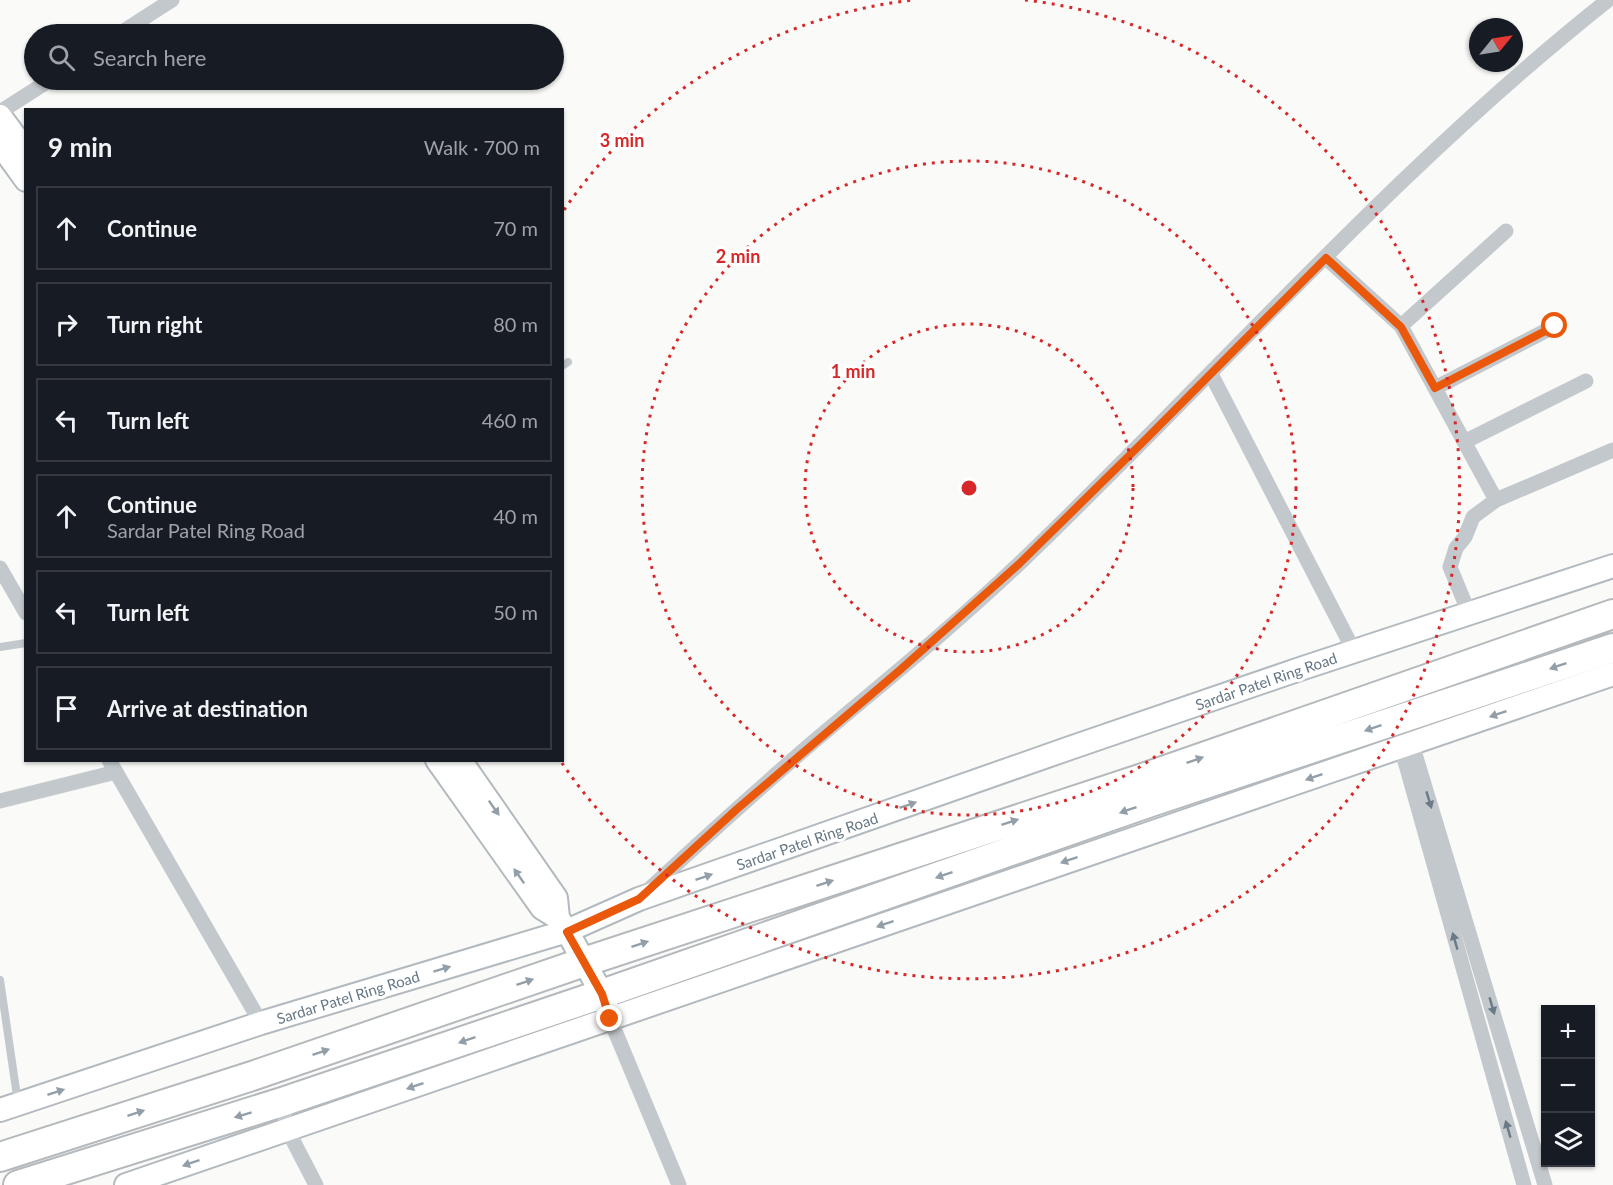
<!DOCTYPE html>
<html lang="en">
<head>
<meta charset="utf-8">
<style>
	:root { --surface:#171b24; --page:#242831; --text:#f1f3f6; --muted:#9ea1a6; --line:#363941 }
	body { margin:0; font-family:Lato,sans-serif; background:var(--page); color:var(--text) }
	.controls { position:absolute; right:18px; bottom:18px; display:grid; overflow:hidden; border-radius:0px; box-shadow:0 2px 4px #0004 }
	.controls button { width:54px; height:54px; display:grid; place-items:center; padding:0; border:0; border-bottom:2px solid var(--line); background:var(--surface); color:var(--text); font:30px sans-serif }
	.compass { position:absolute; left:1469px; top:18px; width:54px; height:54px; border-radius:50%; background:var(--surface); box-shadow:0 2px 4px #0004; rotate:60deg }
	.stop { position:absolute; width:18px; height:18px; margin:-14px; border:4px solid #ea580c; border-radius:50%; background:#fff }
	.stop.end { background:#ea580c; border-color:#fff; box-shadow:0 2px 6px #0008 }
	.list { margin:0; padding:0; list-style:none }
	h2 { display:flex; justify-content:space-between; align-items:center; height:78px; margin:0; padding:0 24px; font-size:26px }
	h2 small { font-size:20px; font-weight:400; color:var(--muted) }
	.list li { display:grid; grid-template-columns:39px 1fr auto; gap:18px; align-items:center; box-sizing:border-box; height:84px; margin:0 12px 12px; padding:0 12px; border:2px solid var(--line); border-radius:0px }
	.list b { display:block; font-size:22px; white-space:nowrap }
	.list p { margin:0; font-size:20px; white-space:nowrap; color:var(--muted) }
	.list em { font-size:20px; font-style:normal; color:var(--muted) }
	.icon { flex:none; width:33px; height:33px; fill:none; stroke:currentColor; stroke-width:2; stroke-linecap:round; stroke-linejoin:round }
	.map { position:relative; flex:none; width:1613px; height:1185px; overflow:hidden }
	.search { position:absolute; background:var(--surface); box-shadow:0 2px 4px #0004; left:24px; top:24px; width:540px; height:66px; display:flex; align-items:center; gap:15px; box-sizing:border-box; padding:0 21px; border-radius:33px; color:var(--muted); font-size:22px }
	.panel { position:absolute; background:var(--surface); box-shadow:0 2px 4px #0004; left:24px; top:108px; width:540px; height:654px; border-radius:0px }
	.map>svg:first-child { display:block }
</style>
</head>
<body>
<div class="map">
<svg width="1613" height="1185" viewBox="0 0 1613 1185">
	<rect width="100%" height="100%" fill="#fafaf8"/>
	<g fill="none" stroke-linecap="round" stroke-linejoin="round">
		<g stroke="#b3babf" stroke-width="26">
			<path id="secondary" d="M0,116L26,151
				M0,144L26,180
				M437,760L542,908L558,918L567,931L602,994L607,1009
				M460,760L556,898L558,918
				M0,1110L261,1023L567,931L639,899L1070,748L1300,669L1613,566
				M126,1185L1613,674"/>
		</g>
		<g stroke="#b4b9bd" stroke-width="32">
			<path id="highway" d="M0,1157L255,1075L584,962L1140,779L1613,614
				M18,1185L282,1102L602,994L1148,803L1613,648"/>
		</g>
		<path stroke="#c3c8cc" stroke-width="8" d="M562,366L568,362
			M0,647L26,643
			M0,980L18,1103"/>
		<path stroke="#c3c8cc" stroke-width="15" d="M119,34L172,0
			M0,112L50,80
			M1326,258L1401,326L1496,500L1473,517L1465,537L1456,548L1450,567L1469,613
			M1401,326L1506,231
			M1211,374L1354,651
			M1435,388L1555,326
			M1464,442L1586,381
			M1496,500L1613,450
			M0,568L26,613
			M1412,744L1545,1185
			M1401,747L1524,1185
			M109,760L261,1023
			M0,801L116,772
			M645,893C700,842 755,792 812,743C883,683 955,625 1022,561C1217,374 1396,168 1608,0
			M610,1019L679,1185
			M282,1102L287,1129L316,1185"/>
		<use href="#secondary" stroke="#fff" stroke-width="22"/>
		<use href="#highway" stroke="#fff" stroke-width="28"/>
	</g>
	<defs><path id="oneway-solid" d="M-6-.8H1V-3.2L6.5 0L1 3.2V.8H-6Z" transform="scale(1.5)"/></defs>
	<g fill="#939fa8">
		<use href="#oneway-solid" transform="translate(1558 666) rotate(161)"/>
		<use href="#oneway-solid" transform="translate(1498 714) rotate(161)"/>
		<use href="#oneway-solid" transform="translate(1373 728) rotate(161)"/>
		<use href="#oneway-solid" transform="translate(1195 760) rotate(-19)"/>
		<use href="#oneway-solid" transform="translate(1314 777) rotate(161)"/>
		<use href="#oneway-solid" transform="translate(908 805) rotate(-19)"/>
		<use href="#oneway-solid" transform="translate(494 808) rotate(55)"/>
		<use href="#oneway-solid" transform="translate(1128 810) rotate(161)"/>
		<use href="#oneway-solid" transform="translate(1010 822) rotate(-18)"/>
		<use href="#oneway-solid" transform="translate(1069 860) rotate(161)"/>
		<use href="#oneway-solid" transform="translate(944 875) rotate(161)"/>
		<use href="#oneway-solid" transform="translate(519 876) rotate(-125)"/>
		<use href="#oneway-solid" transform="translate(704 877) rotate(-19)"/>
		<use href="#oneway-solid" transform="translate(825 883) rotate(-18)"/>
		<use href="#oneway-solid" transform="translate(885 924) rotate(161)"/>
		<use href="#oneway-solid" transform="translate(640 944) rotate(-18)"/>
		<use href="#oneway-solid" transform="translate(442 969) rotate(-17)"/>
		<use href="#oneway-solid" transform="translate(525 982) rotate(-19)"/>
		<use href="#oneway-solid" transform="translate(467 1040) rotate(161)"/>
		<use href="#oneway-solid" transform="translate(321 1052) rotate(-19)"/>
		<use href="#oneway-solid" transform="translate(415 1086) rotate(161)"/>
		<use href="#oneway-solid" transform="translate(56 1092) rotate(-18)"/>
		<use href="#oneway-solid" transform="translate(136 1113) rotate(-18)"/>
		<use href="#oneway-solid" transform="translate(243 1115) rotate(163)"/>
		<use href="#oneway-solid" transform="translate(191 1163) rotate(161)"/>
	</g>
	<g fill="#6a7a87">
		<use href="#oneway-solid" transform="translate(1429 800) rotate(73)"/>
		<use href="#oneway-solid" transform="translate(1455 941) rotate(-106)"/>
		<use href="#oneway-solid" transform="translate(1492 1006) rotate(74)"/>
		<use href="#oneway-solid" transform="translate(1508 1129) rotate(-106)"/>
	</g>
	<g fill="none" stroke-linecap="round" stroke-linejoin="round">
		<path stroke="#ea580c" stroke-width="8" d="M610,1019L602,994L567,932L639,899L737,809L900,670L1019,564L1144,441L1326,258L1401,327L1435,388L1555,326"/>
	</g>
	<g fill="none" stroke="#d62828" stroke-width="3" stroke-dasharray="3 6">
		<circle cx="969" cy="488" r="164"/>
		<circle cx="969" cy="488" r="327"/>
		<path d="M564 210A491 491 0 0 1 913 0M1025 0A491 491 0 1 1 562 763"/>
	</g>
	<g text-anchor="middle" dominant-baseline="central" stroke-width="6" stroke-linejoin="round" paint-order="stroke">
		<g font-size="15" fill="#657683" stroke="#fff">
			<text transform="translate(1266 681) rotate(-19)">Sardar Patel Ring Road</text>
			<text transform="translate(807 841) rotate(-19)">Sardar Patel Ring Road</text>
			<text transform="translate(348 997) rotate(-17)">Sardar Patel Ring Road</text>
		</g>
	</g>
	<circle cx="969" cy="488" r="9" fill="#d62828" stroke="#fff" stroke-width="3"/>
	<g font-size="18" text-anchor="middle" font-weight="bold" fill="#d62828" stroke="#fff" stroke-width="6" stroke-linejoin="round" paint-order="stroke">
		<text x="622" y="147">3 min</text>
		<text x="738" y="263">2 min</text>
		<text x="853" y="378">1 min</text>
	</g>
</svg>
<div class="controls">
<button>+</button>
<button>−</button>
<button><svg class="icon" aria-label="layers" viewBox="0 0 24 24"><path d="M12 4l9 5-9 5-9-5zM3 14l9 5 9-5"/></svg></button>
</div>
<svg class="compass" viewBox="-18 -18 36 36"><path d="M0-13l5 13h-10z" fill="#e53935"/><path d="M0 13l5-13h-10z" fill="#9ea1a6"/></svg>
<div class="stop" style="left:1555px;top:326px"></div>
<div class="stop end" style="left:610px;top:1019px"></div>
<div class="search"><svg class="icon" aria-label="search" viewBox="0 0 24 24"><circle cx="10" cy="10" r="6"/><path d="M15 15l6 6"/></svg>Search here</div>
<section class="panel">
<h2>9 min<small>Walk · 700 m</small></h2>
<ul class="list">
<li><svg class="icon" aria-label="ahead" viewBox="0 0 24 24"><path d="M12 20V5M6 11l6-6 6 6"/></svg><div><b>Continue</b></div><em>70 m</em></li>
<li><svg class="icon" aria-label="right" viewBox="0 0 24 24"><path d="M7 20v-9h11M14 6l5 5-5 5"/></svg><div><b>Turn right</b></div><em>80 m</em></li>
<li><svg class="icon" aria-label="left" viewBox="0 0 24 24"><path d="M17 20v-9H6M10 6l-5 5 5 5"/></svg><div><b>Turn left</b></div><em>460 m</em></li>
<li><svg class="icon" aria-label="ahead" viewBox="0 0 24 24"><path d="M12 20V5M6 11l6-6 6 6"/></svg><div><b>Continue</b><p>Sardar Patel Ring Road</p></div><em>40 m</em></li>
<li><svg class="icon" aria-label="left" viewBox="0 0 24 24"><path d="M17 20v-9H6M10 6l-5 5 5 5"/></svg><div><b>Turn left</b></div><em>50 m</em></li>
<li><svg class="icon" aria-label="arrive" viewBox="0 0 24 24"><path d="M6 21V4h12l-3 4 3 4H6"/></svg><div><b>Arrive at destination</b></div></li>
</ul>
</section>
</div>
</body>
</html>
